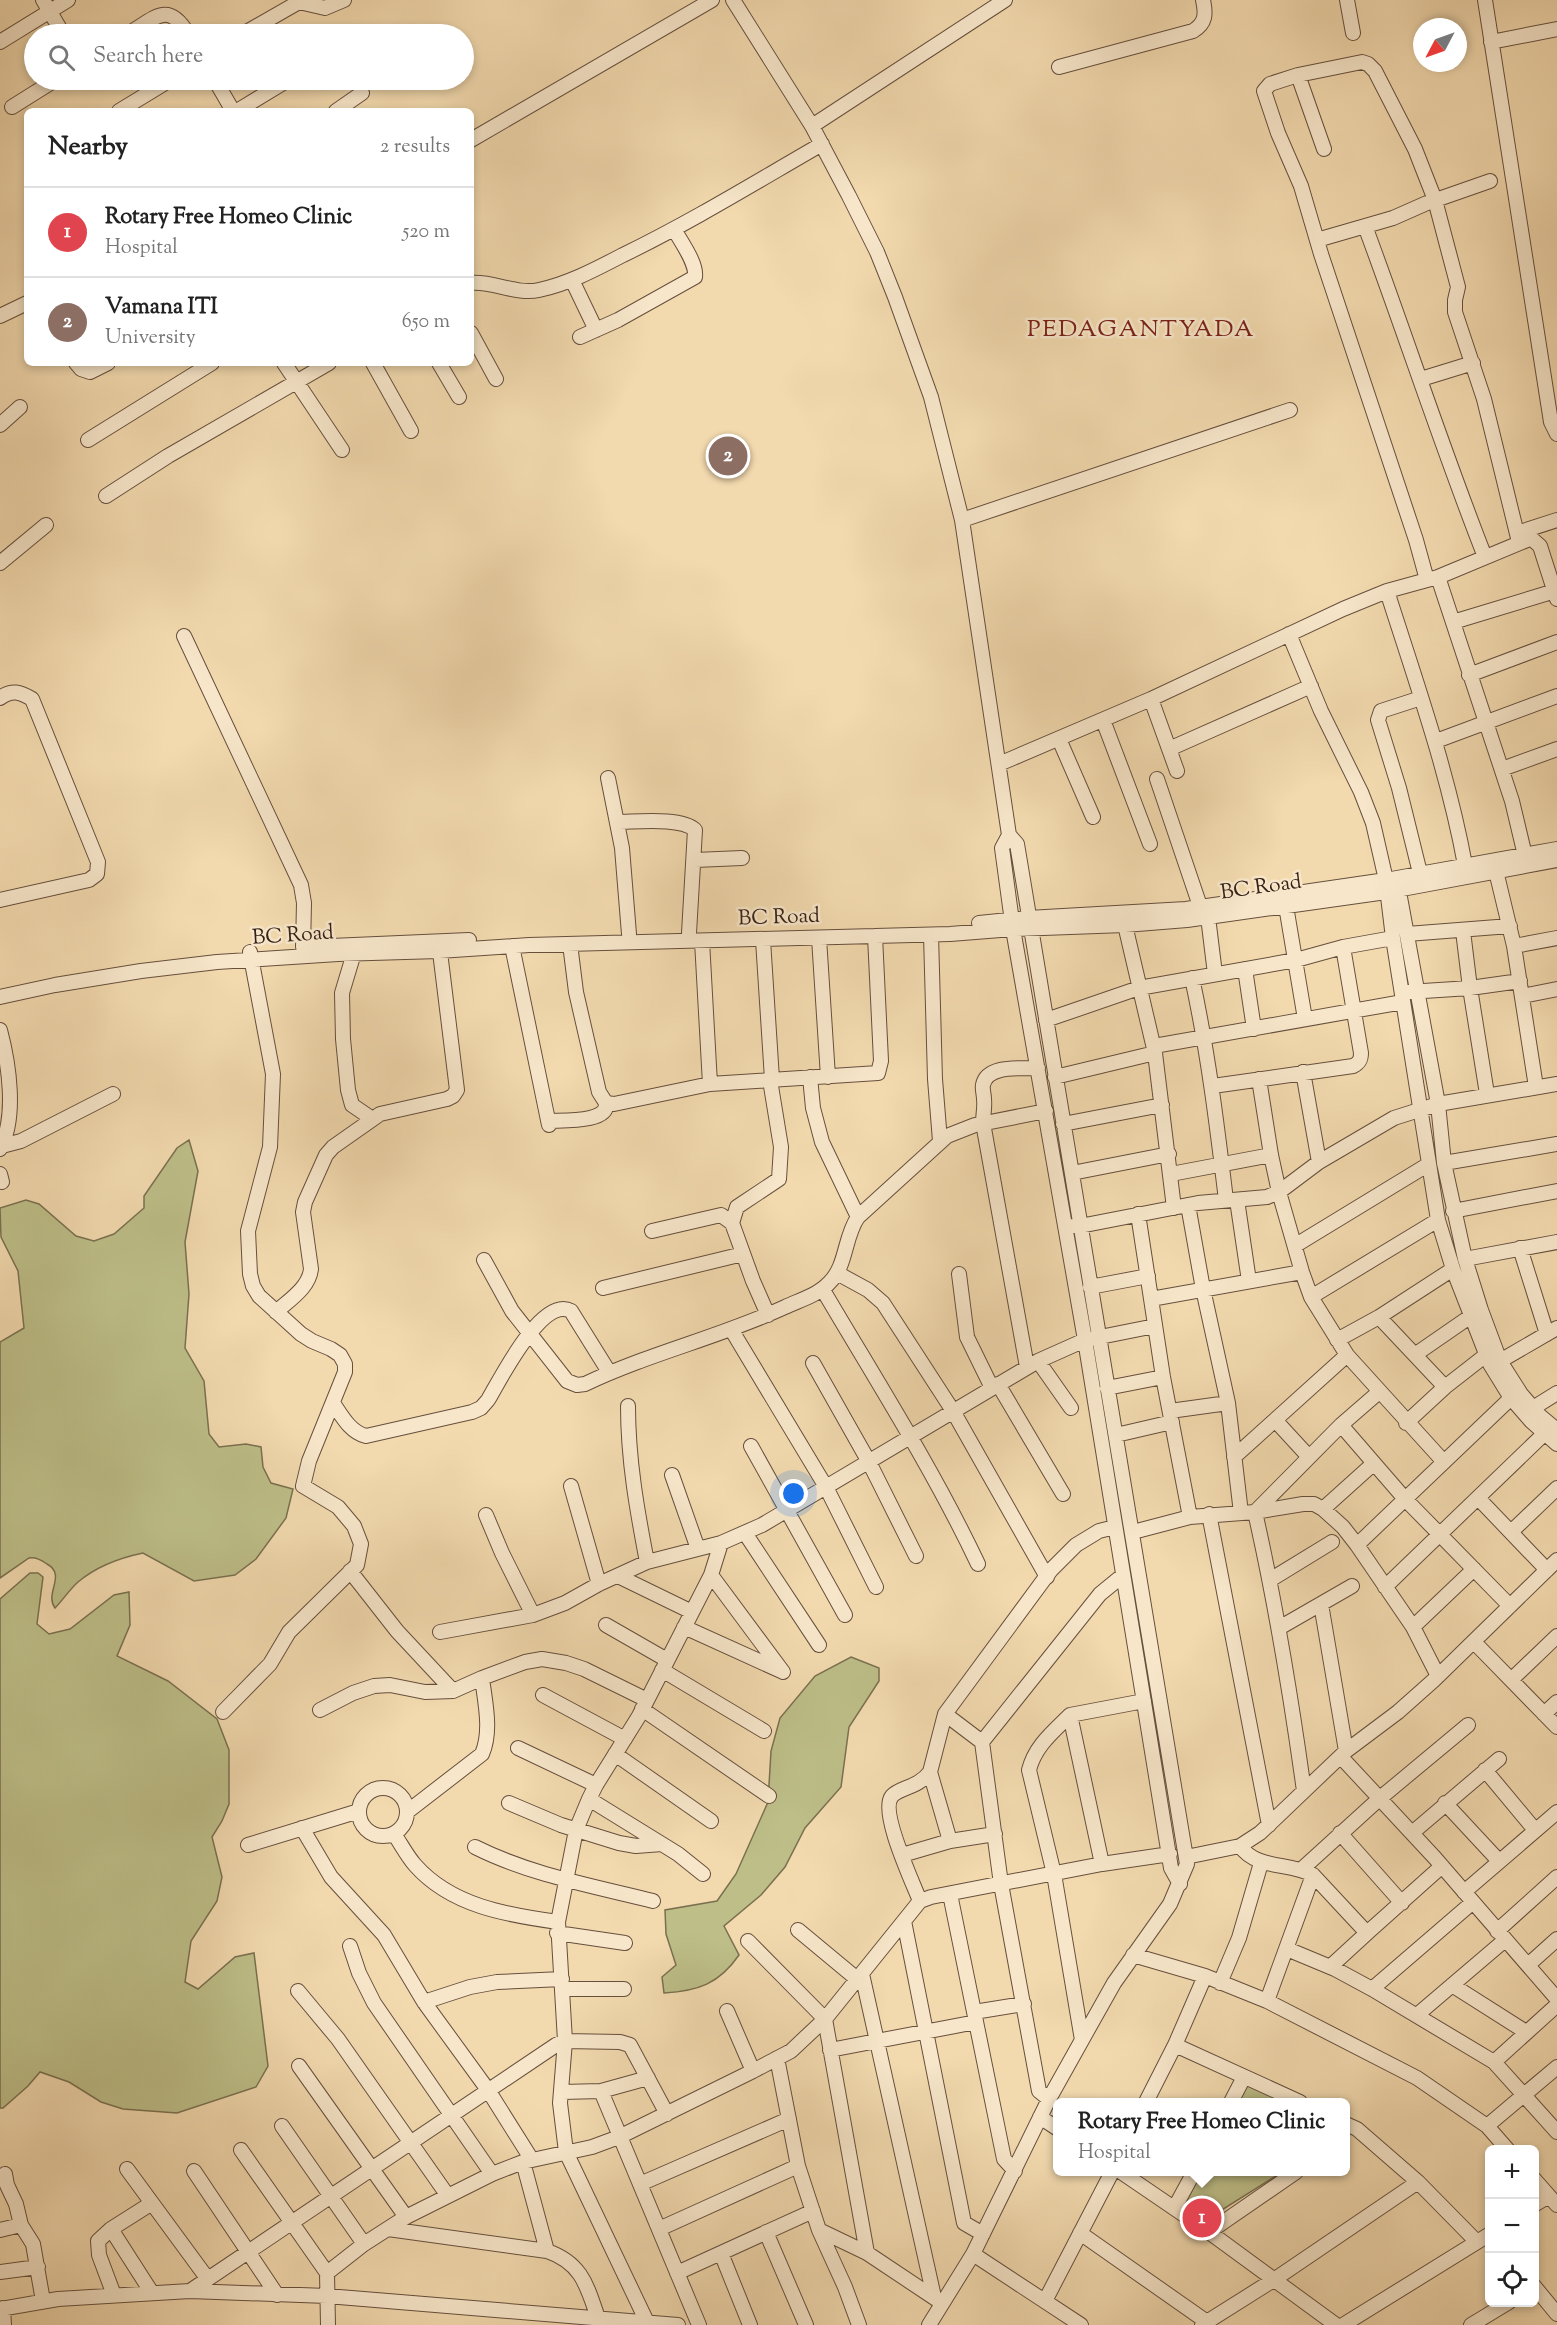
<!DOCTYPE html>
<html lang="en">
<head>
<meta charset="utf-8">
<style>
	:root { --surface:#fff; --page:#f6f6f6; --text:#222; --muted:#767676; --line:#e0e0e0; --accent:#2563eb }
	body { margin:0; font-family:"Sorts Mill Goudy",serif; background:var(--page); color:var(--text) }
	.controls { position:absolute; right:18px; bottom:18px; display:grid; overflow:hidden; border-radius:9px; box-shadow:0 3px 9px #0003 }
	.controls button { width:54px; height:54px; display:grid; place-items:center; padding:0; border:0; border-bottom:2px solid var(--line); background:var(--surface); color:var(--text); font:30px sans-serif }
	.compass { position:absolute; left:1413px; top:18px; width:54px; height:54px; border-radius:50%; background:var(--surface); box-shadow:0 3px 9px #0003; rotate:229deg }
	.you { position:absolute; left:794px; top:1494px; width:21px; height:21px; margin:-15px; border:4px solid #fff; border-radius:50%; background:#1a73e8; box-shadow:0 0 0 9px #1a73e833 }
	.badge { display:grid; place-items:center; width:39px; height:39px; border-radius:50%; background:var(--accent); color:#fff; font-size:20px; font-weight:700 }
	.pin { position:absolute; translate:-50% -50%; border:3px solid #fff; box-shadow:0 2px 6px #0006 }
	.popup { position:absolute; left:1053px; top:2098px; width:297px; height:78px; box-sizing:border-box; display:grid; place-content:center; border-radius:9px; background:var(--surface); filter:drop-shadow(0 2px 4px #0005); font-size:20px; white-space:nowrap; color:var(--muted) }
	.popup b { font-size:22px; color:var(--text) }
	.popup::after { content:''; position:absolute; left:50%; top:100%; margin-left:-12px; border:12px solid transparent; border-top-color:var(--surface) }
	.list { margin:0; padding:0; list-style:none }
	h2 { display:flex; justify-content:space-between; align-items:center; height:78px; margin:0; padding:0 24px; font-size:26px }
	h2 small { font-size:20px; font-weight:400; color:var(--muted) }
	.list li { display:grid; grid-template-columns:39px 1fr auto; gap:18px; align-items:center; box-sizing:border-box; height:90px; padding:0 24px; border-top:2px solid var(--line) }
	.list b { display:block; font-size:22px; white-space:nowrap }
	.list p { margin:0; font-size:20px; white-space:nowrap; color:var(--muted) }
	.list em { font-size:20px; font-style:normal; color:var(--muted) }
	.icon { flex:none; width:33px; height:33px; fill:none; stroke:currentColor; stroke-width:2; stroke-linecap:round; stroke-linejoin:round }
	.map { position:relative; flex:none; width:1557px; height:2325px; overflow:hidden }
	.search { position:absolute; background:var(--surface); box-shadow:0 3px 9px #0003; left:24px; top:24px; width:450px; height:66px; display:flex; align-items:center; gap:15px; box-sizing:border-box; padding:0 21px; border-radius:33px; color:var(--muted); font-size:22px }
	.panel { position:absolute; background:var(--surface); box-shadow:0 3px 9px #0003; left:24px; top:108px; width:450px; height:258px; border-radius:9px }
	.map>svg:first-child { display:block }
</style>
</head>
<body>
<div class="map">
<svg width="1557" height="2325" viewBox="0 0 1557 2325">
	<rect width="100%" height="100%" fill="#f2d9ae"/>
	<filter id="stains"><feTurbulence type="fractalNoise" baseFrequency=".00333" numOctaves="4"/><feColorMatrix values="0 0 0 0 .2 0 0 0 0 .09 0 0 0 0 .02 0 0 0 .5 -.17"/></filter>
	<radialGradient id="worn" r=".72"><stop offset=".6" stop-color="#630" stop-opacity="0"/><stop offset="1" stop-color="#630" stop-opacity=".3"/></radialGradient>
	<path fill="#bdbe88" stroke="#7a7050" stroke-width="1.5" d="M189,1140L198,1171L185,1242L189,1294L185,1348L204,1381L209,1434L219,1447L246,1444L261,1447L263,1467L271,1483L293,1489L286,1518L256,1559L235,1575L194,1581L143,1553C119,1558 97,1566 78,1582C69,1590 63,1600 55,1608C44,1593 67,1575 47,1564C41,1560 36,1557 29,1558L0,1578V1342L24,1328L18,1271L1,1237L0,1208L26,1200L39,1204L76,1236L94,1241L114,1234L144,1208V1196L177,1148Z
		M30,1573H38L43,1577L37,1624L49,1634L70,1629L114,1595L129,1592L130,1625L117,1656L168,1681L217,1719L229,1750V1804L222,1821L212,1837L222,1877L217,1901L191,1941L185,1982L198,1989L235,1957L254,1953L268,2066L256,2087L177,2113L123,2109L101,2102L69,2082L40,2072L28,2086L3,2108H0V1599Z
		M851,1657L879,1668V1681L849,1727L841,1787L805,1828L785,1867L761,1895L724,1926L739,1955C719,1984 698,1991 664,1993L662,1977L676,1965L666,1934L665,1910L717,1901L736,1874L768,1802L771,1751L780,1718L815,1676Z
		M1247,2082L1297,2102H1236Z
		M1201,2172H1282L1209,2218L1186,2202Z"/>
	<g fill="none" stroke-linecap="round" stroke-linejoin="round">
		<g stroke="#664f3d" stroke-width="16">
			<path id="minor" d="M43,0L63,34
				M733,0L812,126L849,196L877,252L895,297L931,397L962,520L1009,835L1017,844L1187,1864L1170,1904L1114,1983L1082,2040L1049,2099L973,2254L929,2325
				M1347,0L1353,33
				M1485,0L1551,422L1557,434
				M128,34C155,18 168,0 188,34
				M243,34L299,2L325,8L344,0
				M0,42L68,0
				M1491,42L1557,29
				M1059,67L1193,31C1206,23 1206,14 1203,0
				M1298,75L1324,149
				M215,80L233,111
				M12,107L55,80
				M119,111L170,80
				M237,111L288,80
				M336,111L362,93
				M812,126L1005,0
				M471,140L712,0
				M1365,226C1406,336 1442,448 1485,557
				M1317,240L1393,218L1427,203L1490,181
				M572,280L596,330
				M471,283C494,281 516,295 539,290C568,284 596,269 623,255C691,222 756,182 822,144
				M0,316L27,303
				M471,333L496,379
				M580,337L618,320L695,277C697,263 681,242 674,229
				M76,363L81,369L90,372L108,363
				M284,363L342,450
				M373,363L411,431
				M439,363L459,397
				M1421,379L1473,363
				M0,425L20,407
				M88,440L212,363
				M106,496L168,456L329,363
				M962,520L1290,410
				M1517,533L1557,520
				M0,563L46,525
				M1438,577L1512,801L1527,864
				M1427,580L1416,540L1321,254L1301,186L1278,133L1264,91L1270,84L1298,75L1362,62L1368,64L1375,71L1415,149L1435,200L1458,287L1455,300V312L1484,399L1519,542
				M1387,591C1416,682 1448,772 1465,865
				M1453,622L1555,591
				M1289,634L1321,711L1361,792L1373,823L1386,880L1393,938L1438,1220L1453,1269L1490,1364L1511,1398L1531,1421L1557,1444
				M184,636L301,885L304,903L303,947
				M1469,675L1557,642
				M0,698C12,689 20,692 32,699L98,862L97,874L89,880L0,900
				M1151,699L1177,771
				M1103,720L1150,844
				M1059,739L1093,817
				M1436,741L1557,696
				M1169,749L1311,686
				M999,764L1151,699L1343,609L1387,591L1438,577L1527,540L1532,539L1540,546L1557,599
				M1502,769L1557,749
				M608,778L622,848L629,934
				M1157,779L1200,906
				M617,822C637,822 681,817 695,830L689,933
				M1009,835L1002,848L1013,929L1085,1340L1171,1868L1180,1884
				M695,860L742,858
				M1496,871L1514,946L1536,1087
				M1420,873L1399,788L1378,720L1381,711L1421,698
				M1397,881L1438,1104L1444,1163L1465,1259L1481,1310L1500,1361L1521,1394L1540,1416L1557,1430
				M1286,906L1305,1019
				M1208,917L1215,974
				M979,923L1028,918L1186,909L1386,880L1557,849
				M1125,925L1155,1053L1174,1208
				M1463,931L1470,988L1487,1094
				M1407,934L1510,926
				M931,935L935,1079L940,1141
				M819,938L828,1077
				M702,941L710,1084
				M570,944L576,992L599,1092L606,1103L614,1104L710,1084L878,1073L881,1061L875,936
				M512,946L549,1125
				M1514,946L1557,938
				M308,947L469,940
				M354,953L342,993L343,1039L348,1090L352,1105L371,1118
				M1245,969L1254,1029
				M1192,978C1208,1052 1217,1125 1226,1200
				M1408,992L1470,988L1520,981
				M1522,996L1557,989
				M0,997L55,985L141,971L217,962L338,954L439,951L529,945L950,934L1013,929L1125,925L1187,920L1386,892L1557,860
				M1046,1020L1139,988L1296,960L1343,947L1393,938
				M0,1030C9,1064 17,1117 0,1149
				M1154,1046L1403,1002
				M1303,1072L1319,1162
				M810,1077L813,1108L822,1142L858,1217
				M1055,1077L1155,1053
				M1259,1079L1271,1155L1279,1192L1302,1272L1311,1297L1347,1355L1444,1462
				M1213,1086L1353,1066C1359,1063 1361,1060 1361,1053L1343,947
				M548,1121C563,1120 609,1123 606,1103
				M1063,1124L1162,1105
				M2,1146L21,1141L113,1094
				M1444,1163L1557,1144
				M1072,1173L1169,1154
				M0,1174L2,1182
				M1171,1174L1271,1155
				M1237,1200L1249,1281
				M1188,1205L1203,1289L1228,1403L1241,1513
				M1453,1211L1557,1191
				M1138,1214L1163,1377L1190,1517
				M732,1223L737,1207L779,1179L781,1147L770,1080L772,1079L763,940
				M1073,1226H1080L1198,1203L1267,1197L1279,1192L1319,1162L1394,1118L1438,1104L1557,1084
				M652,1231L721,1215L732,1223L753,1281L768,1315
				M1296,1245L1429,1164
				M1520,1248L1547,1334
				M1465,1259L1557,1242
				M484,1260L512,1311L567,1381L577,1385L585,1384C650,1353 720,1337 785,1307C800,1300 818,1295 829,1283C847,1266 844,1237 858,1217L947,1136L975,1125L1046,1111
				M837,1273L868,1290L883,1303L953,1411L1047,1577
				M959,1274L967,1337L992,1388
				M1090,1287L1148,1276
				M603,1288L743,1254
				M823,1290C876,1380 933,1469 978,1564
				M1311,1297L1438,1220
				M1151,1299L1302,1272
				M276,1312C289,1300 309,1288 311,1269L303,1212L305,1202L326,1155L333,1147L380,1114L447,1099L453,1096L457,1090L439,944
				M1379,1317L1445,1387
				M731,1329L826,1487L876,1587
				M1337,1340L1379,1317L1453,1269
				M1416,1354L1471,1316
				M1038,1361L1071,1408
				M1500,1361L1557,1328
				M813,1363L869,1462L916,1556
				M1027,1367L983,1123C983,1115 985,1107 984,1099C984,1094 982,1089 983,1085C987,1064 1022,1069 1038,1068
				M998,1384L1063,1494
				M1107,1388L1163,1377
				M333,1403C342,1416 350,1432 366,1436L472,1412L481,1408L488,1400C500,1380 542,1295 571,1311L609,1372
				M628,1406C628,1460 637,1510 647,1562
				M1533,1408L1557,1393
				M1170,1411L1228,1403
				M1275,1420L1309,1457
				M1406,1423L1445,1387L1486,1355
				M1341,1425L1405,1499L1510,1606
				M1116,1435L1172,1422
				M751,1446L845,1615
				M1234,1457L1347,1355
				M672,1475L698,1549
				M571,1486L599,1584
				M1478,1498L1547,1570
				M1323,1509L1373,1464
				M1209,1514L1269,1825
				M486,1515L502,1553L533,1615L565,1603L599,1584L647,1562L721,1543L762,1525L1038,1361L1085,1340L1155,1326
				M1133,1532L1190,1517L1255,1512L1303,1504H1314L1323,1509L1343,1527L1357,1545L1413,1627L1438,1676
				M1511,1532L1557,1488
				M745,1533L819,1645
				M1357,1545L1511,1398
				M350,1571L397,1631L453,1691
				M711,1575L783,1672
				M618,1576L692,1612
				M1270,1580L1332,1542
				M1385,1587L1545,1433
				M1321,1604L1346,1751
				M606,1625L667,1660
				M684,1627L781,1671
				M1413,1627L1474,1569
				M1279,1628L1352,1586
				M440,1632L533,1615
				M1474,1642L1557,1727
				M662,1670L764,1731
				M1511,1680L1557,1636
				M543,1695L625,1739
				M642,1709L769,1796
				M320,1710L353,1693L374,1686L390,1685L425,1692L453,1691L482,1678L525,1662L542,1659L566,1663L584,1669L647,1700
				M223,1712L270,1664L289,1632L357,1565L361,1544L354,1526L338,1507L303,1486L309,1461L345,1372V1364L340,1355L331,1349L312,1341L301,1334L259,1296L253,1286L250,1274L248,1231L270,1147L273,1074L250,952
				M945,1714L982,1742
				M1544,1714L1557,1702
				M1070,1715C1053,1732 1035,1746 1029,1770L1054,1874L1082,2040
				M518,1748L596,1785
				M615,1754L711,1821
				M1341,1757L1435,1858L1557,1999
				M1485,1770L1535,1830
				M930,1772L950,1841L995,1834
				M359 1812a24 24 0 1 1 48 0a24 24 0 1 1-48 0Z
				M1304,1791C1291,1697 1276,1605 1255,1512L1341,1425L1379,1392
				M589,1799L678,1854L703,1874
				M509,1803L561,1825L619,1843L636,1846L662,1844
				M1445,1803L1498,1860
				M407,1812L482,1754C492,1731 485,1702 482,1678
				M302,1828L331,1877L384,1935L424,2002L488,2090L532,2160
				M1340,1833L1402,1903
				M1412,1833L1499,1759
				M394,1834C401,1844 407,1856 415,1865C451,1906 507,1915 558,1922
				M248,1845L359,1811
				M1240,1846C1257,1870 1289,1862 1313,1875L1367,1933L1442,1866
				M475,1847C531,1875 593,1886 653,1901
				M902,1855L950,1841
				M1186,1857L1240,1846L1260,1833L1346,1751L1398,1712L1434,1680L1557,1560
				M1102,1864L1070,1715L1144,1701
				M1302,1869L1379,1799L1468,1725
				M1464,1892L1557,1812
				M950,1894L1004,2159L1015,2171
				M920,1901C913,1883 879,1811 892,1796C900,1787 918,1788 930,1772L945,1714L1051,1570L1076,1545L1099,1531L1115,1527
				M904,1921L964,2223L983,2234
				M798,1930L857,1979
				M1497,1931L1557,1877
				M557,1933L625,1943
				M748,1941L825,2019L867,2253
				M350,1946L359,1973L374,2003L492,2174
				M1287,1949L1335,1969L1372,1989L1494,2062L1557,2132
				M1133,1955L1205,1976L1267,2001L1417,2078L1487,2126L1508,2150
				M1528,1965L1557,1939
				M1330,1967L1367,1933
				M862,1974L934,2297
				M1220,1983L1239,1938L1261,1863
				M1452,1985L1526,2032
				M563,1989H624
				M1372,1989L1473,1902
				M298,1991L338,2039L448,2196
				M1267,2001L1313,1875
				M424,2002L470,1987L497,1982L562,1979
				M727,2011L753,2071
				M974,2012L1024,2004
				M1417,2015L1505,1940
				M1175,2045L1300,2102
				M830,2050L976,2022
				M777,2058L798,2166L819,2230L845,2287L859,2325
				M1494,2062L1557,2005
				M299,2066L406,2217
				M601,2091L699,2325
				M562,2092L601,2091L648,2078
				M1049,2099L1039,2091L1001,1884L982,1742L1100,1594L1122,1576
				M1146,2102L1175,2045L1205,1976
				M1231,2102L1244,2077
				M1040,2117L1058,2129
				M1346,2124L1357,2129L1418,2182L1477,2242
				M282,2126L364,2244
				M1487,2126L1557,2067
				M241,2150L327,2273
				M523,2162L547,2251
				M127,2169L207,2278
				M194,2171L277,2295
				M1121,2172L1209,2232L1336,2325
				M5,2174L7,2185L16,2204L21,2225L33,2244L43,2301
				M1534,2179L1557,2205
				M640,2184L789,2119
				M1534,2205L1549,2196
				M1175,2207L1194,2172
				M111,2229L152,2293
				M388,2229L547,2251C582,2263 587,2286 598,2318
				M659,2229L798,2166
				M0,2230L21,2225
				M819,2230L867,2253L936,2299
				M766,2232L806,2325
				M1209,2232L1296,2172
				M1080,2233L1207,2322
				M721,2253L750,2325
				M973,2254L1081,2325
				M0,2272L38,2267
				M677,2273L813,2211
				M1534,2286L1557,2314
				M190,2291L556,2045L565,2041L620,2042L630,2045L667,2114
				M114,2295L99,2255L98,2241L111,2229L152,2203
				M1045,2301L1112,2172
				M3,2308L4,2325
				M0,2309L58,2299L190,2291L327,2296L678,2325
				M647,2322L566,2152L560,2103L565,2041L558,1922L576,1830L589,1799L596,1785L639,1716L711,1575L721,1543
				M328,2325L327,2273L364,2244L406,2217L492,2174L523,2162L592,2147L619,2137L753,2071L791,2051L825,2019L920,1901L931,1897L1102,1864L1170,1854
				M1202,2325L1275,2279L1418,2182
				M1343,2325L1490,2234
				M1471,2325L1509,2302"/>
		</g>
		<use href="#minor" stroke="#f7e6ca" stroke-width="14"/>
	</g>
	<g text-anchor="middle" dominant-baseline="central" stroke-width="5" stroke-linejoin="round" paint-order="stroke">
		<g font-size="21" fill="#372117" stroke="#f7e6ca">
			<text transform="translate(1261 888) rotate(-8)">BC Road</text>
			<text transform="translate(779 918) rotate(-2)">BC Road</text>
			<text transform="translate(293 936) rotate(-4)">BC Road</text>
		</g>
		<g font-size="24" letter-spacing="1.5" fill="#7a1f14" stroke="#f7e6ca">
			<text x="1141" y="330">PEDAGANTYADA</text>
		</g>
	</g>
	<rect width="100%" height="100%" filter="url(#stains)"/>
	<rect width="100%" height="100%" fill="url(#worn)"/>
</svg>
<div class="controls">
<button>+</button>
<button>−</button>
<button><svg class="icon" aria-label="locate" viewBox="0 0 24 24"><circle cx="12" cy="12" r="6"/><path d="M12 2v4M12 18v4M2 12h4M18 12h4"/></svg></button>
</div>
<svg class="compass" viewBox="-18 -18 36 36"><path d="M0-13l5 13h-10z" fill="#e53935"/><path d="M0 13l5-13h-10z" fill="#767676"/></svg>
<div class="you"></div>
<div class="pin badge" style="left:1202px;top:2218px;background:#e0444e">1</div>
<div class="popup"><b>Rotary Free Homeo Clinic</b>Hospital</div>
<div class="pin badge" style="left:728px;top:456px;background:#8d6e63">2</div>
<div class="search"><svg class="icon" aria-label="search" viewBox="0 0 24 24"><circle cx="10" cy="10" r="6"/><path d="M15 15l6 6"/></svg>Search here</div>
<section class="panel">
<h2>Nearby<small>2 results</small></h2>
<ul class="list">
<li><span class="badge" style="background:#e0444e">1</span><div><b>Rotary Free Homeo Clinic</b><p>Hospital</p></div><em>520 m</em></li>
<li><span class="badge" style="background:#8d6e63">2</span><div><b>Vamana ITI</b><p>University</p></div><em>650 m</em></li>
</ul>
</section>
</div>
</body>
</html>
